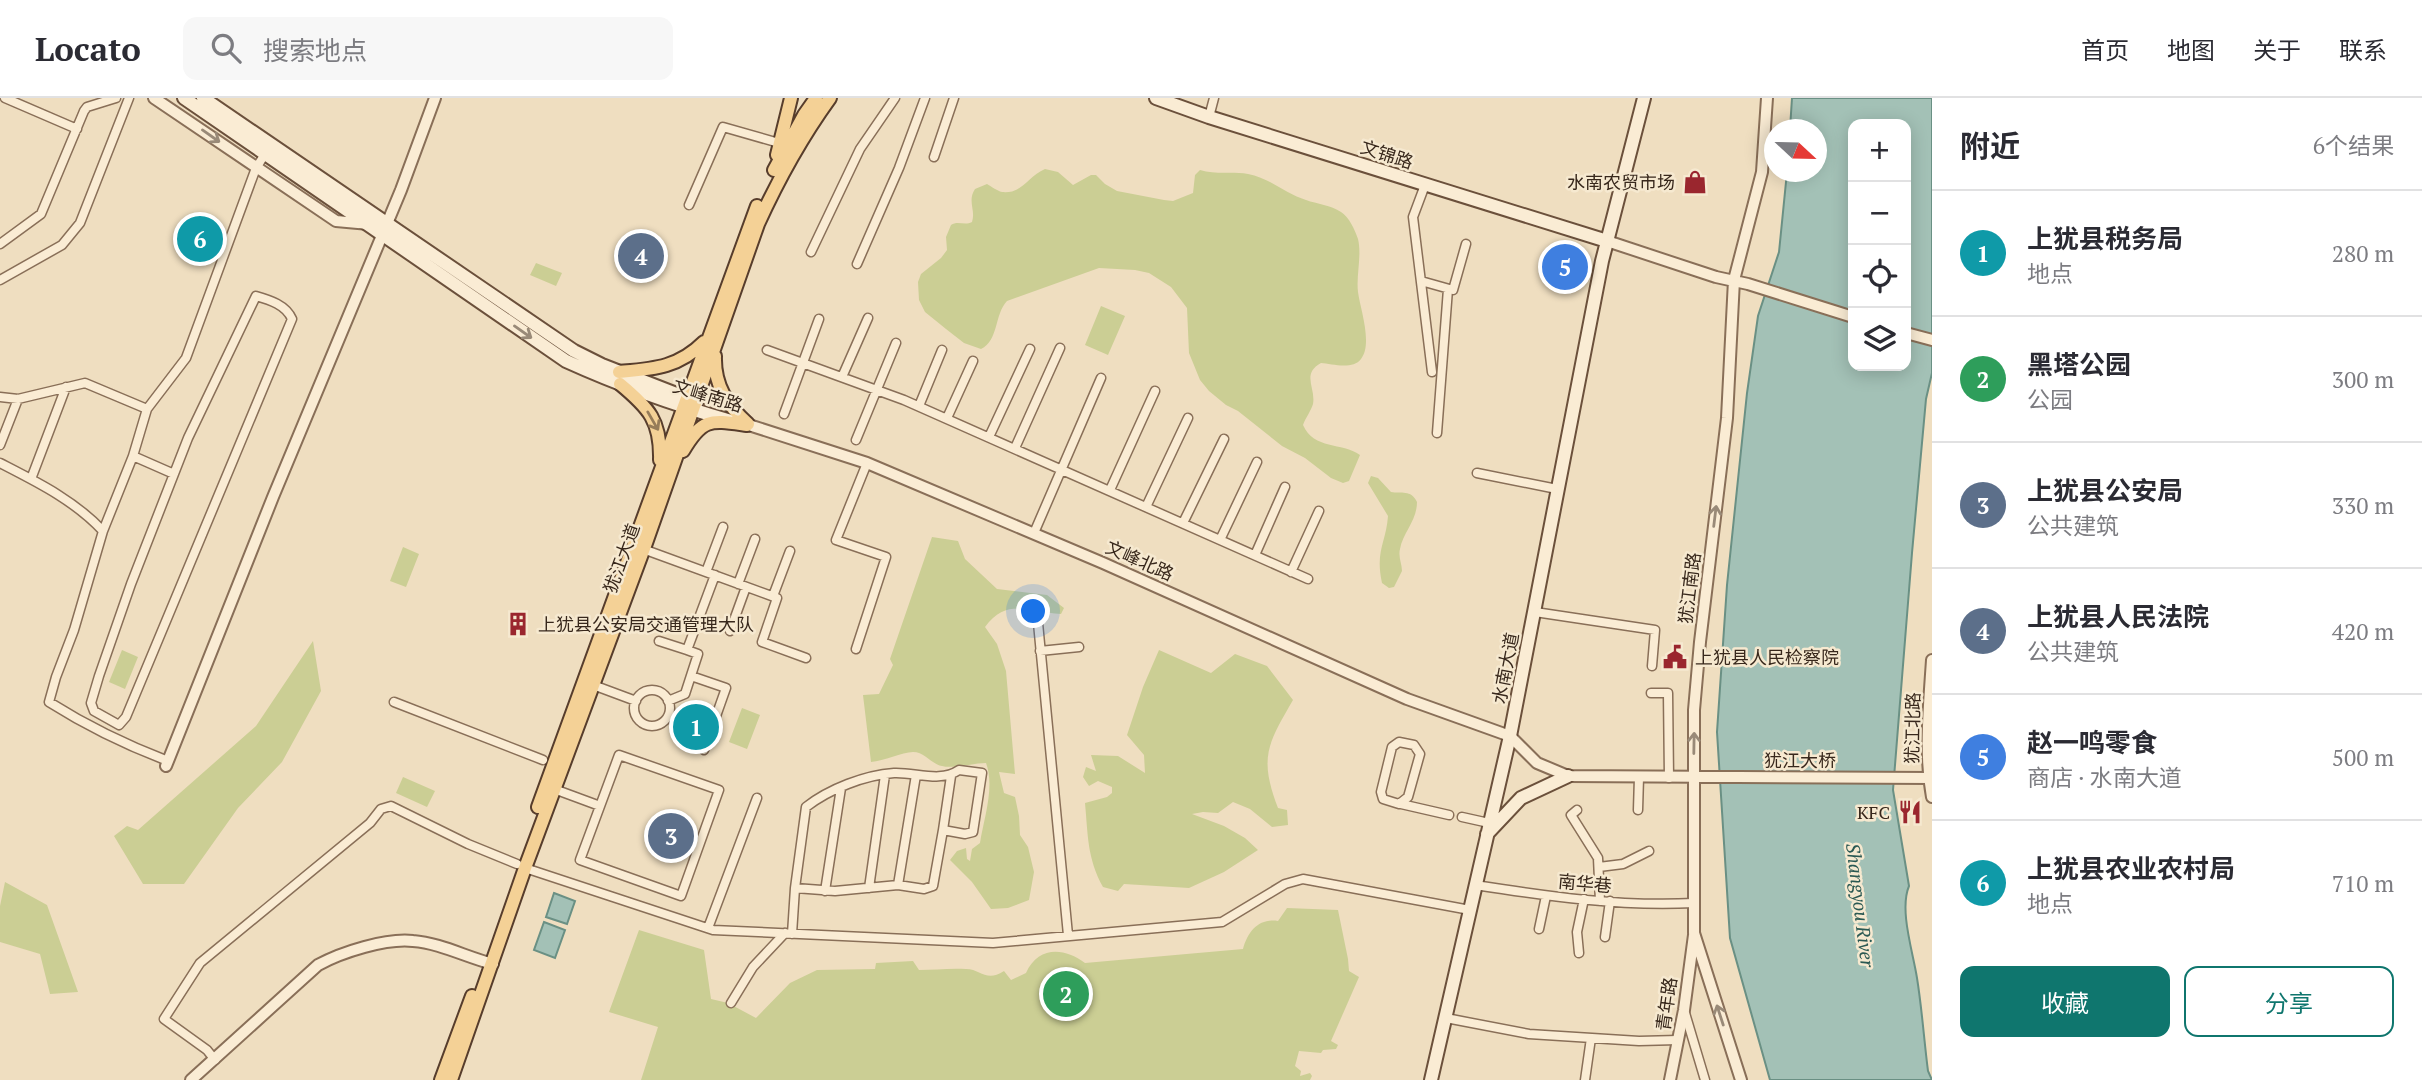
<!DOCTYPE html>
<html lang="zh">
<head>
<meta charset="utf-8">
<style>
	:root { --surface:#fff; --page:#f7f7f7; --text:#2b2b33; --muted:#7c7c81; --line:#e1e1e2; --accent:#0f766e }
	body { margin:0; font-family:"PT Serif","Noto Sans SC",serif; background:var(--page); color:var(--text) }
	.controls { position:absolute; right:21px; top:21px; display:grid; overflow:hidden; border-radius:14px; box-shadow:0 4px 18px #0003 }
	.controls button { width:63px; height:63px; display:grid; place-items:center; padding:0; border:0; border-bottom:2px solid var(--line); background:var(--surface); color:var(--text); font:35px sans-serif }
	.compass { position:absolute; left:1764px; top:21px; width:63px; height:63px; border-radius:50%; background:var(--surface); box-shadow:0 4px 18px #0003; rotate:112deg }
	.you { position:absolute; left:1034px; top:514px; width:24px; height:24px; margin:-18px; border:5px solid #fff; border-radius:50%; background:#1a73e8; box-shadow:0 0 0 10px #1a73e833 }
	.badge { display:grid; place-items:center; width:46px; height:46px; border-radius:50%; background:var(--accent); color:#fff; font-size:23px; font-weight:700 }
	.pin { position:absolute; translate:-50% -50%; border:4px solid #fff; box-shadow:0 2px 7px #0006 }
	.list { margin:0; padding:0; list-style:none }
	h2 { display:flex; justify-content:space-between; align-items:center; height:91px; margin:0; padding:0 28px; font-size:30px }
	h2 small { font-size:23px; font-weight:400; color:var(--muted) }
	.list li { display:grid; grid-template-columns:46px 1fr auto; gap:21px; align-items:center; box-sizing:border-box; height:126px; padding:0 28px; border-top:2px solid var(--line) }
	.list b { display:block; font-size:26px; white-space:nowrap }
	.list p { margin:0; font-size:23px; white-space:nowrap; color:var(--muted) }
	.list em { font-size:23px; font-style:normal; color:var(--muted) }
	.actions { display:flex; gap:14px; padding:21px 28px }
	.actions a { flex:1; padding:16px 0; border:2px solid var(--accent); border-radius:14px; text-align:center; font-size:24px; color:var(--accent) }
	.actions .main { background:var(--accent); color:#fff }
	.icon { flex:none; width:38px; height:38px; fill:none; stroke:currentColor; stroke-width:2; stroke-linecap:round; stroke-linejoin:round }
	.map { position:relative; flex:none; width:1932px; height:982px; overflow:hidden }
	header { display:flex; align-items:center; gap:42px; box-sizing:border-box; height:98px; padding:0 35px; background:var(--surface); border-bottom:2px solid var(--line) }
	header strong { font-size:33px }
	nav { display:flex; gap:38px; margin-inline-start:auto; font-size:24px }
	.search { width:490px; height:63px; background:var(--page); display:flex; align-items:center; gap:18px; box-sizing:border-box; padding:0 24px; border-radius:14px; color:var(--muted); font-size:26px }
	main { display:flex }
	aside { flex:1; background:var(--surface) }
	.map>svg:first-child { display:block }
</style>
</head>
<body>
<header>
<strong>Locato</strong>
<div class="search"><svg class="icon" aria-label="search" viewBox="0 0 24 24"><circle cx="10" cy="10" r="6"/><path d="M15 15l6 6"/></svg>搜索地点</div>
<nav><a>首页</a><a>地图</a><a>关于</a><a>联系</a></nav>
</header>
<main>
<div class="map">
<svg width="1932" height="982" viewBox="0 0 1932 982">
	<rect width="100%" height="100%" fill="#efdec0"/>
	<path fill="#cbce94" d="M1045,71L1058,74L1073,87L1091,77H1096L1105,86L1117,93L1164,102L1173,103L1193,95L1195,77L1200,72C1216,77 1232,73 1248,76C1270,80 1286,96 1306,102C1317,106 1331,107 1341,114C1349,119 1355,132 1358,141C1362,158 1356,177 1358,194C1360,210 1373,246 1361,261C1353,272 1332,266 1321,265C1301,276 1316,290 1313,306C1311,313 1306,319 1303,327C1314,352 1342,344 1360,357L1349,383L1343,385L1331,380L1305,360L1282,348L1238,313L1226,307L1209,293L1200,282L1189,255L1187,210L1171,189L1149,175L1135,172L1099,170L1007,203C994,217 999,242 981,251L964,245L946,231L925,214L919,202L918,184L921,176L941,160L947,152L946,139L951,127C958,122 964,128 972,124C976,112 967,103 975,91L987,86C991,88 997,93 1002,94C1023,96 1028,78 1045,71Z
		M536,165L562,175L556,188L530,177Z
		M1101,208L1125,218L1108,257L1085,247Z
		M1371,378L1378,380L1391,394C1401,396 1411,391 1417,404C1417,423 1403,434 1400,451C1398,459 1402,466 1402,473L1394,489L1389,490L1382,485C1375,453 1386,445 1388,418L1368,385Z
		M932,439L958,443L965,461L997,491L1047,497L1064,510L1061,516C1029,514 1007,499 985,529L997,546L1006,573L1015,676L999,674L1004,695L1015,699L1019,718L1020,737L1028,749L1034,774L1029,802L1008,810L991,811L972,784L950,762L957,753L966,750L967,761L970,763L972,751L980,745C984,720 995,689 986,665C974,665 953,671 942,668C931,666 925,654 913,654C902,654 884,663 871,664L863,597L879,596L893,567L890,561Z
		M403,449L419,456L406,489L390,483Z
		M313,543L321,593L282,664L238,710L184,786H143L114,738L127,728L138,732L256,628Z
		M122,552L138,559L125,591L109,584Z
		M1159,552L1211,575L1235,556L1267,568L1293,602C1267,647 1259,660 1278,710L1287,712L1288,727L1272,729L1250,711L1233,704L1218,715L1203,714L1192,716L1224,728L1245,740L1258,752L1224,774L1189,790L1124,786L1118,793L1103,789C1087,760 1088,737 1085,705L1107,699L1112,695V689L1098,683L1089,688L1083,679L1086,669L1096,673L1091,657L1118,658L1145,675L1144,657L1127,637L1143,589Z
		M742,610L760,617L747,651L729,644Z
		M403,679L435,693L427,709L396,695Z
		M5,784L47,807L78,894L50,896L40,856L0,844V808Z
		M1287,810L1338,812L1348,861L1349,873L1359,879L1331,943L1338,947L1336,951L1323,952L1321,955L1299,953L1295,968L1301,973L1300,978L1310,975L1312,978L1310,982H641L658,929L609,914L639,832L704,852L711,901L728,905L756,920L790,885L817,872L875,871L876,865L913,863L919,872C934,872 950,870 966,871C981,871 986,885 1004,873L1011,882L1026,875C1038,848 1064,849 1085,865L1243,851C1248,833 1259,820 1278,823Z"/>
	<path fill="#a3c1b6" stroke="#6a9084" stroke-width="2" fill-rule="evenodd" d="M1792,0H1932V275L1926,301L1912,455L1893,692L1909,788C1899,812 1913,854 1917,880C1922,911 1924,942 1928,973L1932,982H1770L1730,840L1717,634L1727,487L1747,295L1758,218L1779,154L1787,74H1816V32L1790,31ZM1853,26H1906V268H1853Z
		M554,795L575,803L567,826L546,819Z
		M544,824L565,832L555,860L534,852Z"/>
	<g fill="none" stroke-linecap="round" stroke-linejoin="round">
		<g stroke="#896f58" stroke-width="11">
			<path id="minor" d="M5,0L77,31
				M1209,19L1214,0
				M934,59L954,0
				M1425,87L1413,119L1432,274
				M689,107L723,29L779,45
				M0,146L41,116L84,13L87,9L116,0
				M811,154L860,51L895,0
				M857,166L899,70L925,0
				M0,182L62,147L80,125L129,0
				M1421,183L1453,192L1466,146
				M256,198C270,202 286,207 292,221L126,619L119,627L94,613L91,605L99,578L131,486L188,340Z
				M767,252L904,302L1308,481
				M842,279L868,220
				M0,299L18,301L85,285L147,311
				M919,308L942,252
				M784,316L819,221
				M947,320L973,263
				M1437,335L1448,191
				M989,339L1030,251
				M856,342L896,245
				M0,347L18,301
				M1015,350L1060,250
				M133,358L147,311L186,260L256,70L267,53
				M0,365C37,384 74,402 103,433L74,532L56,579L49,604C87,628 126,647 168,663
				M1477,375L1557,391
				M31,381L66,289
				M1110,392L1155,293
				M1146,409L1188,320
				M1183,425L1224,341
				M103,433L133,358L174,376
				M1034,435L1101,280
				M1220,442L1257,364
				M643,451L777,500L762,544L806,560
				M1255,457L1285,389
				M706,474L723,429
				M1291,474L1319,413
				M738,486L755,441
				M773,498L790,453
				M1535,514L1655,532L1652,568
				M1038,525L1068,837
				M730,533L746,489
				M659,543L687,552
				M856,551L886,459L836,442L867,365
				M1040,553L1079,549
				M691,578L726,590L704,652
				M593,587L636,603
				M634 610a18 18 0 1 1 36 0a18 18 0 1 1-36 0Z
				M1651,595H1668L1669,680
				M668,603L685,596L698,556L687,552L715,477
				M394,604L543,662
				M1399,644L1414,647L1420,656L1408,699L1399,706L1383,701L1381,694L1392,649Z
				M619,657L719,692L681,798L580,762Z
				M554,691L600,708
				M1401,706L1449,717
				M1577,712L1571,717L1598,760L1600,803
				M1638,712L1639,679
				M1462,719L1489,725
				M943,732L951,678
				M1599,769L1623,766L1649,753
				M525,770L713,832L993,845L1222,824L1285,786L1303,781L1470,812
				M898,787L916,677
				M1475,787C1547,798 1620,809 1694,805
				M869,790L885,677
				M825,793L841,690
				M708,830L757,700
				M1539,831L1546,798
				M792,836L795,790L835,793L898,787L924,791L933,788L943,732L965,736L973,734L982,675L959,672C940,685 916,674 894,675C865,677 829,691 806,709L795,790
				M1605,839L1610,803
				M1579,855L1577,834L1584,801
				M731,905L753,869L785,835
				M1685,915L1705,982
				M1446,920L1529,936L1639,943L1678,942
				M215,962L207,952L164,921L200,865L370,725L381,711L391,708L468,746L517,766
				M1585,982L1591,940"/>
		</g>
		<g stroke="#896f58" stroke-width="14">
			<path id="tertiary" d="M154,0L336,123L369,126
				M1607,143L1716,179L1748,186L1853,219
				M1906,235L1932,242
				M752,328L867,365L1103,465L1407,601L1510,638L1537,665L1568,678L1932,680
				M1932,562C1929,608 1924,654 1932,699
				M166,668L273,399L401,92L435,0
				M191,982L318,867C342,854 386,840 413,843C440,845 466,859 493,866
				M1670,982L1684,912L1694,837
				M1741,982L1694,835V612L1700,544L1727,320L1734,182L1762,74L1767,0"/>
		</g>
		<g stroke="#6b503b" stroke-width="16">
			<path id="secondary" d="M184,0L566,263C619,287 675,307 731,323
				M203,0L574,253L602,267L697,304
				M1156,0L1209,19L1607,143
				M1487,736L1521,700L1568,678
				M1431,982L1510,638L1602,163L1644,0"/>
		</g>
		<g stroke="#573d2c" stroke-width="16">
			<path id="primary" d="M777,57L791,0
				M774,72L804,17L816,0
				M715,258C714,287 727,307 748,326
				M619,274C653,271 678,270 704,244
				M620,286C649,310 661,323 660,362
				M683,353C703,319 711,322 747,327
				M538,709L757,108
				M441,982L472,898
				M451,982L525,770L646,445L758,126C778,82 801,40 830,0"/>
		</g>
		<use href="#minor" stroke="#faecd4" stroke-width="8"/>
		<use href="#tertiary" stroke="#faecd4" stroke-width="10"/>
		<use href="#secondary" stroke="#faecd4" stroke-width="12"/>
		<use href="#primary" stroke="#f4d196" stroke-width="12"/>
	</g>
	<defs><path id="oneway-shaft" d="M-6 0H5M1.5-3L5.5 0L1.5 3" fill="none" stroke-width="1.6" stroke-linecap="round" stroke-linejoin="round" transform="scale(1.75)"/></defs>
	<g stroke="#998a78">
		<use href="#oneway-shaft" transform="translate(211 38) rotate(35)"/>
		<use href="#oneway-shaft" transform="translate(523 234) rotate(35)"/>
		<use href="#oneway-shaft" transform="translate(1715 418) rotate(-83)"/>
		<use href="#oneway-shaft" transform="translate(1694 645) rotate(-89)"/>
		<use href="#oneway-shaft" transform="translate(1720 917) rotate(-108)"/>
	</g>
	<use stroke="#967c59" href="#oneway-shaft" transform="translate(653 323) rotate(60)"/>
	<defs>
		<g id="shop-bare" transform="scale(1.89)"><path d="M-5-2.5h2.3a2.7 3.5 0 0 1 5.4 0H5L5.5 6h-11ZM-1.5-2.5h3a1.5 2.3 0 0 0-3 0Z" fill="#9a262e" stroke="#f6e9d0" stroke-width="2.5" paint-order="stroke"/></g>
		<g id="building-bare" transform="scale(1.89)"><path d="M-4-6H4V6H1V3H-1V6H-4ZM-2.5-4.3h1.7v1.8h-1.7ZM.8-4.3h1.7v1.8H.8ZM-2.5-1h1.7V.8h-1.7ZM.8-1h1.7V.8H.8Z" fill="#9a262e" stroke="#f6e9d0" stroke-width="2.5" paint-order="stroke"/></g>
		<g id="civic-bare" transform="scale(1.89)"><path d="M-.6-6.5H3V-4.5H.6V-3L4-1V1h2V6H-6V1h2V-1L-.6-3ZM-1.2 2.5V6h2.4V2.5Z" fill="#9a262e" stroke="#f6e9d0" stroke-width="2.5" paint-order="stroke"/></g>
		<g id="restaurant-bare" transform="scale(1.89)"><path d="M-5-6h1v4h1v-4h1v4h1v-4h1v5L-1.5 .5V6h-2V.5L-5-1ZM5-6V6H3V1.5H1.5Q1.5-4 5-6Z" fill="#9a262e" stroke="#f6e9d0" stroke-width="2.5" paint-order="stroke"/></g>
	</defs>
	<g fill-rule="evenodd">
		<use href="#shop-bare" x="1695" y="84"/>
		<use href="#building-bare" x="518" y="526"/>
		<use href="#civic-bare" x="1675" y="559"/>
		<use href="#restaurant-bare" x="1910" y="714"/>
	</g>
	<g text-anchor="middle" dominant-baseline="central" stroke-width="5" stroke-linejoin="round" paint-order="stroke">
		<g font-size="18" fill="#38281c" stroke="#f6e9d0">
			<text transform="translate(1387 56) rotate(18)">文锦路</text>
			<text transform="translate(708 297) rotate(17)">文峰南路</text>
			<text transform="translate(621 460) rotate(-70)">犹江大道</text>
			<text transform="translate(1140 462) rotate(24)">文峰北路</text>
			<text transform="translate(1689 490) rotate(-83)">犹江南路</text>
			<text transform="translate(1505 570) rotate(-79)">水南大道</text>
			<text transform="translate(1912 630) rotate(-89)">犹江北路</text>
			<text x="1800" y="662">犹江大桥</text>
			<text transform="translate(1585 785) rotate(5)">南华巷</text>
			<text transform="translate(1666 906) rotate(-82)">青年路</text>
		</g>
		<g font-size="18" fill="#38281c" stroke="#f6e9d0" text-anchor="end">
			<text x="1675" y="84">水南农贸市场</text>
			<text x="538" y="526" text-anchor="start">上犹县公安局交通管理大队</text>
			<text x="1695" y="559" text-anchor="start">上犹县人民检察院</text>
			<text x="1890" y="714">KFC</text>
		</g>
		<g font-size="19" font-style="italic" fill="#2b5953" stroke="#f6e9d0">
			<text transform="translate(1861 807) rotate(83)">Shangyou River</text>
		</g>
	</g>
</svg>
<div class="controls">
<button>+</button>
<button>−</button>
<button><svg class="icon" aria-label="locate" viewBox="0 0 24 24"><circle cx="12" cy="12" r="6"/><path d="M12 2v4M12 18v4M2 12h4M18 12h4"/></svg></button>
<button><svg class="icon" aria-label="layers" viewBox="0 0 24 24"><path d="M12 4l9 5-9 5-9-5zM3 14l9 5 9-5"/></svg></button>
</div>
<svg class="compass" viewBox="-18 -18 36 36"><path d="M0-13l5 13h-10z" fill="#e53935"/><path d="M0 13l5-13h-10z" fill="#7c7c81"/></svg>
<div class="you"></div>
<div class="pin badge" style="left:696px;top:629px;background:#0f9aa8">1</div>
<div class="pin badge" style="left:1066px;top:896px;background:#2e9e5b">2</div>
<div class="pin badge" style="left:671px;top:738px;background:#5c6f8a">3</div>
<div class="pin badge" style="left:641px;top:158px;background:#5c6f8a">4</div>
<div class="pin badge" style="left:1565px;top:169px;background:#3f7fe0">5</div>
<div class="pin badge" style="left:200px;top:141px;background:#0f9aa8">6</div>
</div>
<aside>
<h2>附近<small>6个结果</small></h2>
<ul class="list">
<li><span class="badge" style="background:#0f9aa8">1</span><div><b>上犹县税务局</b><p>地点</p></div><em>280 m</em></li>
<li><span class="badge" style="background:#2e9e5b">2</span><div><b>黑塔公园</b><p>公园</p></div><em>300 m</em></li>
<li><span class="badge" style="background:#5c6f8a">3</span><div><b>上犹县公安局</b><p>公共建筑</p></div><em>330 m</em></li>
<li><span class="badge" style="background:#5c6f8a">4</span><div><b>上犹县人民法院</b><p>公共建筑</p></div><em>420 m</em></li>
<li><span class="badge" style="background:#3f7fe0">5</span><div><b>赵一鸣零食</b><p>商店 · 水南大道</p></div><em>500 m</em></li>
<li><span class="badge" style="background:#0f9aa8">6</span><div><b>上犹县农业农村局</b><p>地点</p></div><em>710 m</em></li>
</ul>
<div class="actions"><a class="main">收藏</a><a>分享</a></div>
</aside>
</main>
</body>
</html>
